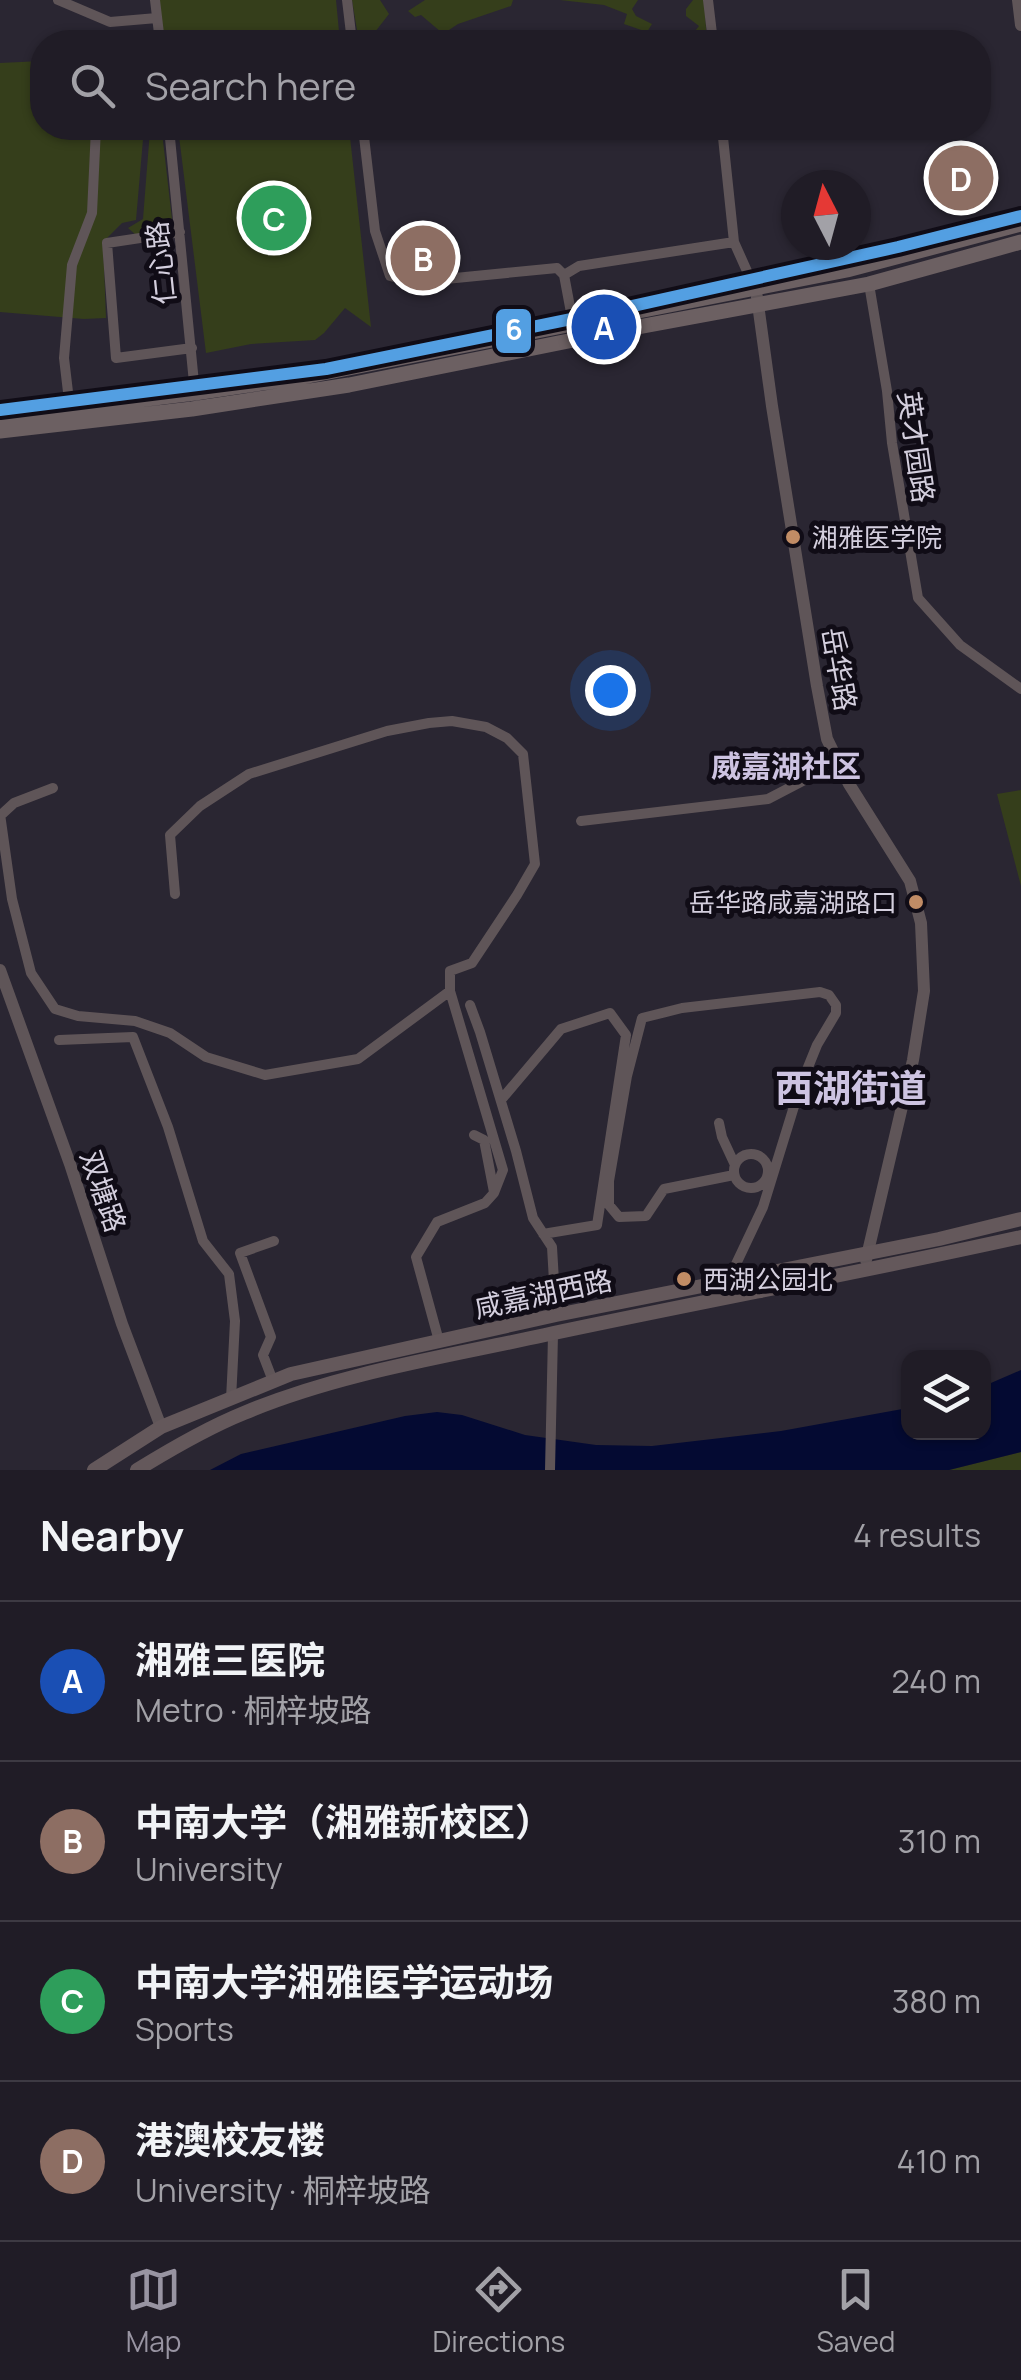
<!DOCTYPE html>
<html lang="en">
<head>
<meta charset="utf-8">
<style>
	:root { --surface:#201c26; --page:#28252e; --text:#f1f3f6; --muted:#a2a1a7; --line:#3d3a43; --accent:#9894a2 }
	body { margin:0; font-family:Manrope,"Noto Sans SC",sans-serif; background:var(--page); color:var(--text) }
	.controls { position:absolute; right:30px; bottom:30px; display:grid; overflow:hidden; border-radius:20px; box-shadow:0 2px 8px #0004 }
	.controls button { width:90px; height:90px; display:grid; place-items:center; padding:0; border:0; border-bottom:2px solid var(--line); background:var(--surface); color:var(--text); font:50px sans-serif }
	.compass { position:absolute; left:781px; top:170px; width:90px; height:90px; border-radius:50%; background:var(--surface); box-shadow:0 2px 8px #0004; rotate:354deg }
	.you { position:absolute; left:610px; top:690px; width:35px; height:35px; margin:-25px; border:8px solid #fff; border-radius:50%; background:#1a73e8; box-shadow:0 0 0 15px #1a73e833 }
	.badge { display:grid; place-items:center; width:65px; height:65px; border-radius:50%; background:var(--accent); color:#fff; font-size:32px; font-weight:700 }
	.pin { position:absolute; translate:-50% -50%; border:5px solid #fff; box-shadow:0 2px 10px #0006 }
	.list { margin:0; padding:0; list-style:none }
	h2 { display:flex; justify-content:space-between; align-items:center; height:130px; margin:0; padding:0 40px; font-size:42px }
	h2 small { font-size:32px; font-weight:400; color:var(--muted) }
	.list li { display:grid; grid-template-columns:65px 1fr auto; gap:30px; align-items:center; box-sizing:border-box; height:160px; padding:0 40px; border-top:2px solid var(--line) }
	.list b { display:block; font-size:38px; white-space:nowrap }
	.list p { margin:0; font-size:32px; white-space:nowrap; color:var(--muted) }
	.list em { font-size:32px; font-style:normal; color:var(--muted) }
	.icon { flex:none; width:55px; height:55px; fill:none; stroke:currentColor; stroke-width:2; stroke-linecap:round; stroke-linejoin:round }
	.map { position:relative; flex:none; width:1021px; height:1470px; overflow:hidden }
	.search { position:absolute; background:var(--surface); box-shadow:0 2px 8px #0004; left:30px; right:30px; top:30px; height:110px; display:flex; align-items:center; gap:25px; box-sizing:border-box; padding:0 35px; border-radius:40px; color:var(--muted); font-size:38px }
	.sheet { height:770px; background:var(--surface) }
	nav { display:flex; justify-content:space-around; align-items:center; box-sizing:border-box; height:140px; border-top:2px solid var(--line); background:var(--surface); font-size:28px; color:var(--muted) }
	nav a { display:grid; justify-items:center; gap:5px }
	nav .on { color:var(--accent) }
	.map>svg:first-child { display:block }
</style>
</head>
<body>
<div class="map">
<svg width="1021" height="1470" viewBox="0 0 1021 1470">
	<rect width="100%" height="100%" fill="#2a2632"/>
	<path fill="#353e1b" d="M156,0H336L340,42H160Z
		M352,0H380L389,14L375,32L386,42H359Z
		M425,0H513L511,6L458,24L449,30L453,42H436L441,32L421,15L415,17L408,11Z
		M560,0H638L632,9L636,16L652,24L647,32L624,24L627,14L604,5Z
		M693,0H704L707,42L687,41L699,26L686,16V9Z
		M42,61V128H144L136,220L122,223L103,242L106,318L84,319L0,312V63Z
		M178,128H349L371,327L345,308L324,333L315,340L251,344L206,353Z
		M150,130L162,132L173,228L136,235L128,228L143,219Z
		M1021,790V886L997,794Z
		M1021,1452V1470H949Z"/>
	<path fill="#040a32" d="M1021,1370V1452L949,1470H210L241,1454L405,1416L437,1412L462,1415L525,1435L596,1445L652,1446L781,1431L908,1408V1432H984V1386Z"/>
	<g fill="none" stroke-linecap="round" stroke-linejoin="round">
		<path stroke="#5f5558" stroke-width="10" d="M58,0L110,22L157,18
			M155,0L160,42
			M347,0L352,42
			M708,0L713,42
			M169,128L195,393
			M363,128L375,231L390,276L415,282L557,268L564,275L573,323
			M722,128L734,242L755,289
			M180,232L107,243L116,358L192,348
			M564,275L579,266L734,242
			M869,284L887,391L892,443L918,598L960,645L1021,689
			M70,409L64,358L72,265L92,213L96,128
			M0,814L12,899L31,973L55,1009L78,1016L135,1021L170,1033L206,1057L265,1075L358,1059L450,991
			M1,815L14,803L53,788
			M581,821L768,799L839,762
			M175,894L170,835L200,806L249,774L387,731L429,723L452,721L486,727L507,738L523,754L535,864L517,895L472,963L450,971V991L503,1170L494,1193L485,1203L437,1222L416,1257L439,1341
			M470,1005L480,1032L516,1151L533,1218L552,1247L556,1315
			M59,1040L133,1037L168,1127L203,1241L229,1274L235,1321L231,1399
			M501,1100L561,1029L610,1013L626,1035L597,1225L543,1234
			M719,1123L722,1137L735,1165
			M474,1135L484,1140L494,1192
			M734 1171a17 17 0 1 1 34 0a17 17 0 1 1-34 0Z
			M728,1281L763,1207L800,1087L817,1045L836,1013V1005L829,995L820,992L682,1008L642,1018L627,1076L609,1181V1205L619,1217L646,1216L664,1189L734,1175
			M273,1381L263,1355L271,1337L240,1253L274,1241
			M550,1470L553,1334"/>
		<path stroke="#5f5558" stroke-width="12" d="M1018,0L1021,25
			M757,297L772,406L817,686L827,739L849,784L910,881L921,923L924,991L913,1060L866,1260
			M0,970L70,1164L122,1324L161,1427"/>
		<path stroke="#64585b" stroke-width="14" d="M94,1470L161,1427L291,1374L556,1315L939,1239L1021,1219
			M137,1470C171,1449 207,1428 244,1413C339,1373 445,1357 545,1335C704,1301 863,1272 1021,1237"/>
		<path stroke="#6c6062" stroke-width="15" d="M0,417L195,393L303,377L847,270L1021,224
			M0,431L192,409L349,385L638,327L869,284L1021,242"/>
		<g stroke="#100c16" stroke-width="20">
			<path id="metro-1" d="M0,410L326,369L601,313L898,247L1021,216"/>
		</g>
		<use href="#metro-1" stroke="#539fe2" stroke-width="12"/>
	</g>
	<g fill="#c18c65" stroke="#100c16" stroke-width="4">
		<circle cx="793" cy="537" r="9"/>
		<circle cx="916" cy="902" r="9"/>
		<circle cx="684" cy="1279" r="9"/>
	</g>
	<g text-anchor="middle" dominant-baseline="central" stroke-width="10" stroke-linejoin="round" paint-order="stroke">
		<g font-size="26" fill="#d4cfde" stroke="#100c16" text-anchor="start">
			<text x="812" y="537">湘雅医学院</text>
			<text x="897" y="902" text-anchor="end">岳华路咸嘉湖路口</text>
			<text x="703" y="1279">西湖公园北</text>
		</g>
		<g font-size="28" fill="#d4cfde" stroke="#100c16">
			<text transform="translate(160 263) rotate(-96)">仁心路</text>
			<text transform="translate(917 447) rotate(82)">英才园路</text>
			<text transform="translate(840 669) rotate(80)">岳华路</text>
			<text transform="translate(104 1191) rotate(71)">双塘路</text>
			<text transform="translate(543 1293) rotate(-12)">咸嘉湖西路</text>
		</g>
		<g font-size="30" font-weight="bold" fill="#cdc3e1" stroke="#100c16">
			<text x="786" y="765">威嘉湖社区</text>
		</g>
		<g font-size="38" font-weight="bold" fill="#cdc3e1" stroke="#100c16">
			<text x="851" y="1087">西湖街道</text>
		</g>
	</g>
	<rect stroke="#100c16" stroke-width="4" x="494" y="307" width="39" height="48" rx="10" fill="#539fe2"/>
	<g font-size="28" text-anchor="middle" font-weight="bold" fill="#fff">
		<text x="514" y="340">6</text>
	</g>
</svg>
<div class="controls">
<button><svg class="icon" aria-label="layers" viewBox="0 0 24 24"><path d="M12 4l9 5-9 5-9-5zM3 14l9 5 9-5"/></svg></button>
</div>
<svg class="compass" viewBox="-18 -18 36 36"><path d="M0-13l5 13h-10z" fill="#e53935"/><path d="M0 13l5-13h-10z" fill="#a2a1a7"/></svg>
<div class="you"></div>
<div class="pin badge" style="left:604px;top:327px;background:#1a4fb4">A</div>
<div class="pin badge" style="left:423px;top:258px;background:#8d6e63">B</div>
<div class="pin badge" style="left:274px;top:218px;background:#2e9e5b">C</div>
<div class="pin badge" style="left:961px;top:178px;background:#8d6e63">D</div>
<div class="search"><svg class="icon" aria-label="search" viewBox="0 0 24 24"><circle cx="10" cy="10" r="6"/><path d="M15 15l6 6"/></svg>Search here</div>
</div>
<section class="sheet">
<h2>Nearby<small>4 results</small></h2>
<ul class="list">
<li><span class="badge" style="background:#1a4fb4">A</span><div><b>湘雅三医院</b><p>Metro · 桐梓坡路</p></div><em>240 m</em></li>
<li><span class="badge" style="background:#8d6e63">B</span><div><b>中南大学（湘雅新校区）</b><p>University</p></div><em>310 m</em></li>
<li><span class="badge" style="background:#2e9e5b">C</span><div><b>中南大学湘雅医学运动场</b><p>Sports</p></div><em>380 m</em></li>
<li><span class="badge" style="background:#8d6e63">D</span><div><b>港澳校友楼</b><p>University · 桐梓坡路</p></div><em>410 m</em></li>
</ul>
</section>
<nav>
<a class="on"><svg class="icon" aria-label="map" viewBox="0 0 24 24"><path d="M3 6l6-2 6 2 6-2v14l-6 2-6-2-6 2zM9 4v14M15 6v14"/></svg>Map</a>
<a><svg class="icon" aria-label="directions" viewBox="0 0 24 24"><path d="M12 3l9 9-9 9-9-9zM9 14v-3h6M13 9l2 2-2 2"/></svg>Directions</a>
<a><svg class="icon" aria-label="saved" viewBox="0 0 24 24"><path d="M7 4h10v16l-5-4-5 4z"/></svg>Saved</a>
</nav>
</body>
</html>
